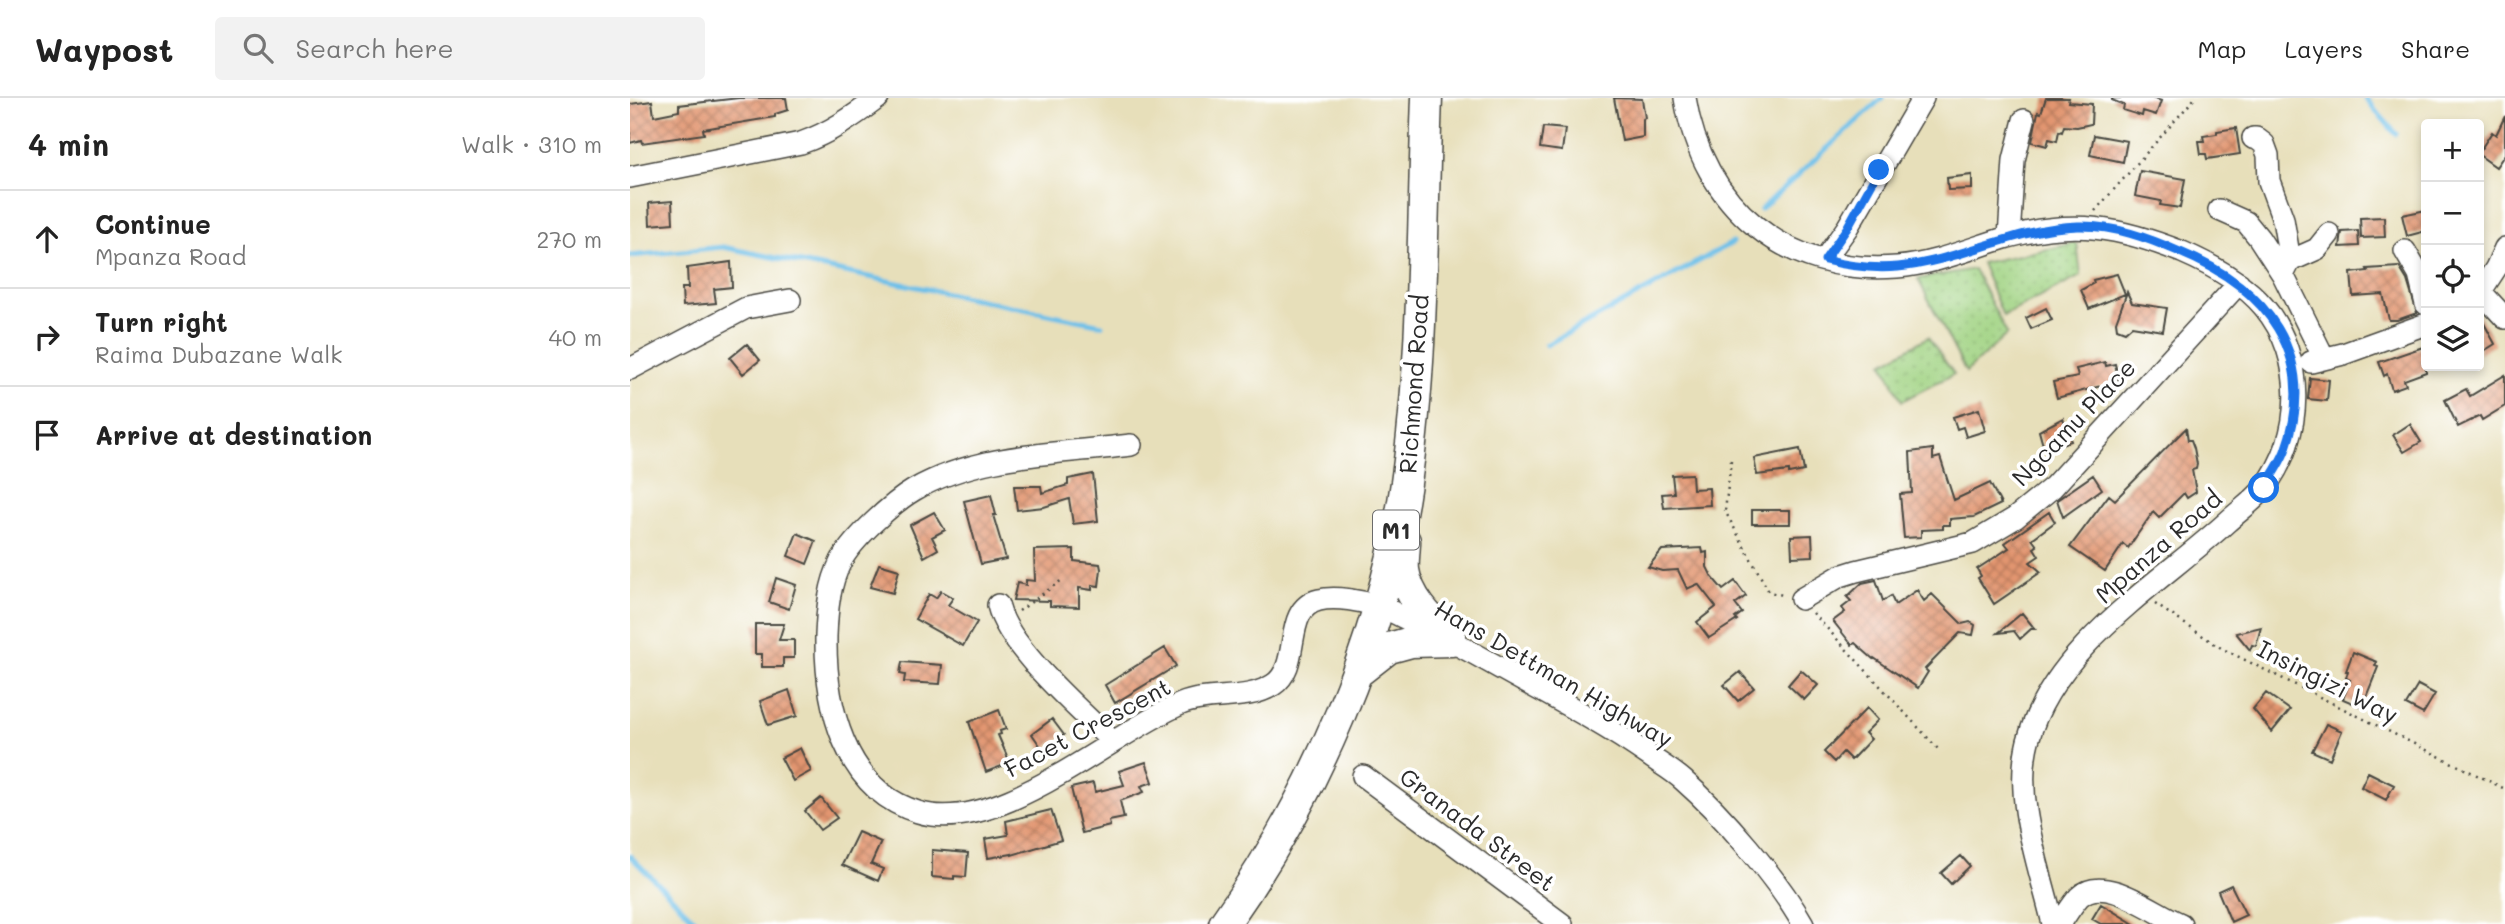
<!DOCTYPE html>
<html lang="en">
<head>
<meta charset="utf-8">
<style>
	:root { --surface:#fff; --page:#f2f2f2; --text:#222; --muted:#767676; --line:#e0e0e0 }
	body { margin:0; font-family:Mali,sans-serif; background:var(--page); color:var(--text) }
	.controls { position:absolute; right:21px; top:21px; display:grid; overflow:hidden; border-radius:7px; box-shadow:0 4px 10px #0003 }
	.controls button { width:63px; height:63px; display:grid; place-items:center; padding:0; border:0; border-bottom:2px solid var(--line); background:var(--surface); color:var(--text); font:35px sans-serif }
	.stop { position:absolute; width:21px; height:21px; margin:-16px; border:5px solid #1a73e8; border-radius:50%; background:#fff }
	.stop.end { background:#1a73e8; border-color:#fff; box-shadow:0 2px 7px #0008 }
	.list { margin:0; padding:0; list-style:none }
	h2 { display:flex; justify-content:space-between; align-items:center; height:91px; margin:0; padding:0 28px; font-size:30px }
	h2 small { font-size:23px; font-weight:400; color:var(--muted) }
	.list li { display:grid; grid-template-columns:46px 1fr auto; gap:21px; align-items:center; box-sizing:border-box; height:98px; padding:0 28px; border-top:2px solid var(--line) }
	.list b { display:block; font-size:26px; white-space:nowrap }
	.list p { margin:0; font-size:23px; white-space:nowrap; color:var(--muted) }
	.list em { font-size:23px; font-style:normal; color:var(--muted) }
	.icon { flex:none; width:38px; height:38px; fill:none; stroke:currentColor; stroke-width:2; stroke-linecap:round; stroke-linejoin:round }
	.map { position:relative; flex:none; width:1875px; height:826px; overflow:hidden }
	header { display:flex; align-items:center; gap:42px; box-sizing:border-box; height:98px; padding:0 35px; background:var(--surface); border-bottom:2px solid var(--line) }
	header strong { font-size:33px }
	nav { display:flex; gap:38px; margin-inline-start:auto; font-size:24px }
	.search { width:490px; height:63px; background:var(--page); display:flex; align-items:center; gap:18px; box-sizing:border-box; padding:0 24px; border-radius:7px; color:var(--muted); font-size:26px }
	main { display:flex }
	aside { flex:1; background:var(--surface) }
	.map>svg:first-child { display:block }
</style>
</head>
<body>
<header>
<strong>Waypost</strong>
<div class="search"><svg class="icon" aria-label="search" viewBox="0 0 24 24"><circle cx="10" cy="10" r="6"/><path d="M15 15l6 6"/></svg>Search here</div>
<nav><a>Map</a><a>Layers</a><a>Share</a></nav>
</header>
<main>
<aside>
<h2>4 min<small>Walk · 310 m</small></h2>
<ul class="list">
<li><svg class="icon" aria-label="ahead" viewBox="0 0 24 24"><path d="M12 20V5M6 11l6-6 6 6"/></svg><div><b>Continue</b><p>Mpanza Road</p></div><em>270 m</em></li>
<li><svg class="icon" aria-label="right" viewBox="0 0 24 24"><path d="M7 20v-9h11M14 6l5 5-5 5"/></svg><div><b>Turn right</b><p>Raima Dubazane Walk</p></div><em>40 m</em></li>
<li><svg class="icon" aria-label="arrive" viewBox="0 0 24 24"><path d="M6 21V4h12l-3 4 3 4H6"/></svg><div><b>Arrive at destination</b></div></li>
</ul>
</aside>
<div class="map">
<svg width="1875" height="826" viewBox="0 0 1875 826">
	<defs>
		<pattern id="grass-dots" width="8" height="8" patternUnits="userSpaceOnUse" patternTransform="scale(1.75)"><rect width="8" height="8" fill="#a0d382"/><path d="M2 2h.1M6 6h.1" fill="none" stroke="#8ab570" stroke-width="1.8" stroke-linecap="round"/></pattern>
		<pattern id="building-cross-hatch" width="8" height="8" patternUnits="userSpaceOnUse" patternTransform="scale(1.75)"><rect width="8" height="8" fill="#e2956f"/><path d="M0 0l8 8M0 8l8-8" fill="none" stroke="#b77a5b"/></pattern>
	</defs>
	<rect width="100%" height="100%" fill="#fff"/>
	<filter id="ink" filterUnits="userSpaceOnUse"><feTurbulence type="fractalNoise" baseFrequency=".0143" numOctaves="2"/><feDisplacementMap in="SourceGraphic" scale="14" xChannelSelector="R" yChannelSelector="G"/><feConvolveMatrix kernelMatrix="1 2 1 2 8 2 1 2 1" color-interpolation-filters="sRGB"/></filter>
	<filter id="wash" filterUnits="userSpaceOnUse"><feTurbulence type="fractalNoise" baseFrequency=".00686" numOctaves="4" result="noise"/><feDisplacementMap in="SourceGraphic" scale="28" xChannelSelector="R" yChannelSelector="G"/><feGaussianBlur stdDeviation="1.57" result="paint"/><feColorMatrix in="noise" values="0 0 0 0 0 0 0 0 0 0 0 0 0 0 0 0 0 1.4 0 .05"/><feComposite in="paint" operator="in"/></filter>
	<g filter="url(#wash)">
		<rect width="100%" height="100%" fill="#e7dfba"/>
		<path fill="url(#grass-dots)" stroke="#667f56" stroke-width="2" d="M1447,145L1451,178L1373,218L1351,165Z
			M1344,171L1377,236L1336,274L1288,181Z
			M1298,239L1324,276L1272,303L1253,265Z"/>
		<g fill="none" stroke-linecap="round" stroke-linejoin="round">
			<path stroke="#6dc0e9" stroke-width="5" d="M1735,0L1766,36
				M1131,111L1252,0
				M0,158L93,149L472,227
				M916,247L1102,145
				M0,758L69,826"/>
		</g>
		<g id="blocks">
			<path fill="url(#building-cross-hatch)" d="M109,0H156L158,12L145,16V19L73,31L74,36L12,45L11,42L0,45V6L22,3L24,18L49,13V7Z
				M984,0L1012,1L1015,20L1013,21V39L992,43Z
				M1416,0H1439L1438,4L1462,6L1461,26L1447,29L1434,28L1432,34L1429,33L1427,43L1419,41L1417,48L1402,44L1408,14L1411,15Z
				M1482,0H1522L1531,3L1526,17L1513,13L1512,18L1493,12L1494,7L1482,2Z
				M1875,18V56L1866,69L1849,57V54L1862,34L1866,37Z
				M913,29L935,31L932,53L910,50Z
				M1606,30L1610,56L1577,61L1576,56H1571L1569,43H1574L1573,38L1587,36V33Z
				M1464,37L1497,43L1493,64L1460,57Z
				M1510,73L1555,81L1550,110L1530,107L1531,103L1505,98Z
				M1342,77V91L1318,92L1317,80Z
				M42,103L43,125L20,127L19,105Z
				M1796,112V133L1777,138L1772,117Z
				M1754,119L1755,139L1731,140L1730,120Z
				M1728,133L1729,148L1710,149L1712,134Z
				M101,164L102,189L84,191L86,205L53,208L52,190H58L57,170Z
				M1769,169L1777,182L1787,215L1767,222H1759L1753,196L1723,198L1721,175L1738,173L1737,171Z
				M1487,176L1495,196L1459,211L1451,192L1464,185L1463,182Z
				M1497,194L1502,205L1537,210L1533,233L1502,228L1495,234L1487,231L1486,224Z
				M1416,210L1422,222L1401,231L1396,220Z
				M1849,216L1865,246L1849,256Z
				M117,246L130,262L113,276L100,260Z
				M1796,248V274L1774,282L1776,287L1762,292L1757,276L1754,278L1749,264Z
				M1475,264L1476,268L1485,266L1489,283L1427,300L1423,284L1448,279L1446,271Z
				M1875,277V308L1852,322L1850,318L1828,329L1815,302L1836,291L1840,298Z
				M1680,280L1699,282L1697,303L1678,301Z
				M1349,311L1355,333L1336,339L1333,329L1327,331L1323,319Z
				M1433,320L1441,343L1414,351L1409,333Z
				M1780,326L1791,344L1774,354L1763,337Z
				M1556,330L1558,342H1561L1564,350L1567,366L1566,371L1562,372L1566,394L1557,400L1554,395L1529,420L1523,414L1498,450L1493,446L1475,473L1440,449L1479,397L1485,402Z
				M1170,351L1174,373L1159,376V373L1127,377L1124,360Z
				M1303,351V361L1310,359L1324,402L1360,385L1371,406L1344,419L1320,421V427H1313V431L1291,432V439L1274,440L1270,396L1282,395L1280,354Z
				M463,376L468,423L443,426L439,401L414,409L387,412L384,388H411L412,395L438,387V381Z
				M1062,376L1063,391L1079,390L1080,407L1034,410L1032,396L1044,395L1042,377Z
				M1463,377L1472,391L1433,419L1427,402Z
				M361,397L366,417H363L376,461L351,466L334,403Z
				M1122,412H1160V426H1122Z
				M304,414L315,432L302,439L308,451L294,459L280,427Z
				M1419,414L1425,424L1402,441L1407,448L1404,450L1409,458L1400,464L1411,474L1364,506L1348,480L1351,478L1347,471L1379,450L1375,445Z
				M167,435L186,443L177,466L158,458Z
				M1182,437L1183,458L1162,459L1161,438Z
				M1072,450L1073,455L1077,454V469L1082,479L1093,492L1105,483L1116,498L1105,506L1112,515L1105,520L1107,522L1079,540L1067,524L1086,509L1068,486L1057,491L1048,472L1032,473L1018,469L1032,452Z
				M444,451V463L470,466L471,471L469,488L462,487V492L449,490V509L420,508V503L383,502L387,485L396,487V482L405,483L404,452Z
				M249,466L269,472L263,495L240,489Z
				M146,480L166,487L159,511L139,504Z
				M1246,482L1253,503L1261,498L1265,507L1287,492L1294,503L1302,496L1332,526L1340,524L1345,527L1343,537L1330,535L1295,571L1298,574L1288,590L1244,560L1243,561L1225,545L1222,547L1203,523L1215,514L1212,510L1221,503L1217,499L1232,485Z
				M311,493L323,500L318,507L347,524L333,548L285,521L299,496L306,500Z
				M1392,515L1405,531H1401L1390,541L1384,533L1368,535Z
				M125,526H154L149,542H164V560H153V569H132V556H125Z
				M1631,529L1626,548L1622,547L1620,552L1606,535Z
				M535,550L546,568L485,605L475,587Z
				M1723,554L1747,564L1745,568L1748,569L1732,609L1713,601L1720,582L1716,580L1718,573H1716Z
				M272,564L312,567L310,586L274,584L275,577L270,576Z
				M1171,572L1188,587L1174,602L1158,587Z
				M1110,574L1124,590L1108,603L1094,587Z
				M1788,587L1805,596L1793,616L1776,607Z
				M159,592L167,618L138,627L130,603Z
				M1636,595L1660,612L1642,634L1623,611Z
				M1237,610L1248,622L1235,635L1241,641L1221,662L1213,654L1204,664L1194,654Z
				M369,612L376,631L370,633L371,636L368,637L380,665L356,674L339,624Z
				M422,621L434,637L413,652L402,636Z
				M1696,626L1712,633L1700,661L1682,653Z
				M170,650L181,673L163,683L151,660Z
				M516,664L523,684L511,688L514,694L490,703L494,720L479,723L480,728L452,735L441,690L463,685L465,694L494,687L489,673Z
				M1738,674L1764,687L1756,702L1731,689Z
				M191,700L207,720L190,732L175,713Z
				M421,712L431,742L382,757V756L358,760L355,741L378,737L376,723Z
				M228,734L251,744L241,766L253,771L248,783L212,767Z
				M302,752L338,755L336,779L324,778V781L302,779Z
				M1331,758L1340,768L1321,786L1311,775Z
				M1601,787L1616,817L1601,824L1588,793Z
				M1471,806L1504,826H1471L1462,821Z"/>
		</g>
	</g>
	<g filter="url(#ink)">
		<use href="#blocks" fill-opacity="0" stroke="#474640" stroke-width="2"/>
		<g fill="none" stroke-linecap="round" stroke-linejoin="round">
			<g stroke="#474640" stroke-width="24">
				<path id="minor" d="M1055,0C1072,108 1156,178 1267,169C1305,166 1341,150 1378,139C1444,121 1489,129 1552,154C1582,167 1613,184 1634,209C1676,259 1674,339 1634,390C1625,402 1609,413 1597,424C1530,485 1422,550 1398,643C1383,702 1410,769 1423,826
					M1623,40H1626L1634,46L1638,57L1639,83L1653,121L1660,163
					M0,79L171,45C200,35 224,18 248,0
					M1589,112L1616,124L1629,140L1653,177L1694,260
					M1379,139L1384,62L1394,22
					M1775,153L1789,177L1796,206
					M1194,162L1217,130L1293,0
					M1654,175L1660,163L1687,151L1699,136
					M1851,194L1875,220
					M1849,196L1866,170L1875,150
					M1681,264L1713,256L1796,226
					M0,271L116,210L160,202
					M501,347C429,356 348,355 284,392C262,405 223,441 211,463C199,487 197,512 196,538C195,606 214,692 288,714C368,739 480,636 551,606C580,594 616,604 643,587C673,568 651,511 689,502C706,498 732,503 748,508C759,511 769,518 779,522C810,537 840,553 870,570C920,598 971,624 1018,657C1029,665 1042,672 1053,682C1093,717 1147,780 1173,826
					M1171,501L1210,478L1226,473L1343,445L1385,420L1423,389L1609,185
					M368,507C378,550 450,612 483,644
					M733,678L932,826
					M1430,826C1436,817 1442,807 1449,799C1474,774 1525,816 1551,826"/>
			</g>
			<g stroke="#474640" stroke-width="33">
				<path id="highway" d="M775,443C775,452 773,463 774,472C778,501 802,523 822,543
					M727,575L759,550L781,544L822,543
					M594,826C685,698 753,541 776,385C794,261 792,126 797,0"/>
			</g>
			<path stroke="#474640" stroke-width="2.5" stroke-dasharray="2 5" stroke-linecap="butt" d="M1465,113L1565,0
				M1101,362L1095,413L1139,494L1153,497
				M1525,506L1591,550L1875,691
				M389,513L432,482
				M1183,515L1308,651"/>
			<use href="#minor" stroke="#fff" stroke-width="21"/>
			<use href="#highway" stroke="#fff" stroke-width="30"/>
		</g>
	</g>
	<g fill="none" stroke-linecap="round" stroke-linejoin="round" filter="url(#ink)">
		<path stroke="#1a73e8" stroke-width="9" d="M1249,72L1217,130L1195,162C1218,168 1244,171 1268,169C1330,163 1385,130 1448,128C1484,127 1518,140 1550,154C1636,189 1690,257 1655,353C1650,366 1641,378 1634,390"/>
	</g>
	<g text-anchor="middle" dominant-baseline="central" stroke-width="7" stroke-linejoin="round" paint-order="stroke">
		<rect fill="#fff" stroke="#6b6b6b" stroke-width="2" x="743" y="412.5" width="46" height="39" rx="5"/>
		<g font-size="23" font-weight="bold" fill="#2b2b2b">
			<text x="766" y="432">M1</text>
		</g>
		<g font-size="24" fill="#2b2b2b" stroke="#fff">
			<text transform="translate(783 286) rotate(-86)">Richmond Road</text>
			<text transform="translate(1443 324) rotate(-46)">Ngcamu Place</text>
			<text transform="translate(1528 448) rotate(-41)">Mpanza Road</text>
			<text transform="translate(924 575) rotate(30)">Hans Dettman Highway</text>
			<text transform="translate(1698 583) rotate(27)">Insingizi Way</text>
			<text transform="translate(457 629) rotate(-28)">Facet Crescent</text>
			<text transform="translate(848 731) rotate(37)">Granada Street</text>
		</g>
	</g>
</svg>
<div class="controls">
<button>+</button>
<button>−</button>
<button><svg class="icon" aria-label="locate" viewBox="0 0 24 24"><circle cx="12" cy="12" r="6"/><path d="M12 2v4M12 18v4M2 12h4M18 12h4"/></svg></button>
<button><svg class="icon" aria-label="layers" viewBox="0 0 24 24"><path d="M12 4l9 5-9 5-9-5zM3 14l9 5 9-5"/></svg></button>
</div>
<div class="stop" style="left:1634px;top:390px"></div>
<div class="stop end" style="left:1249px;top:72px"></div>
</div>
</main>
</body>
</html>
